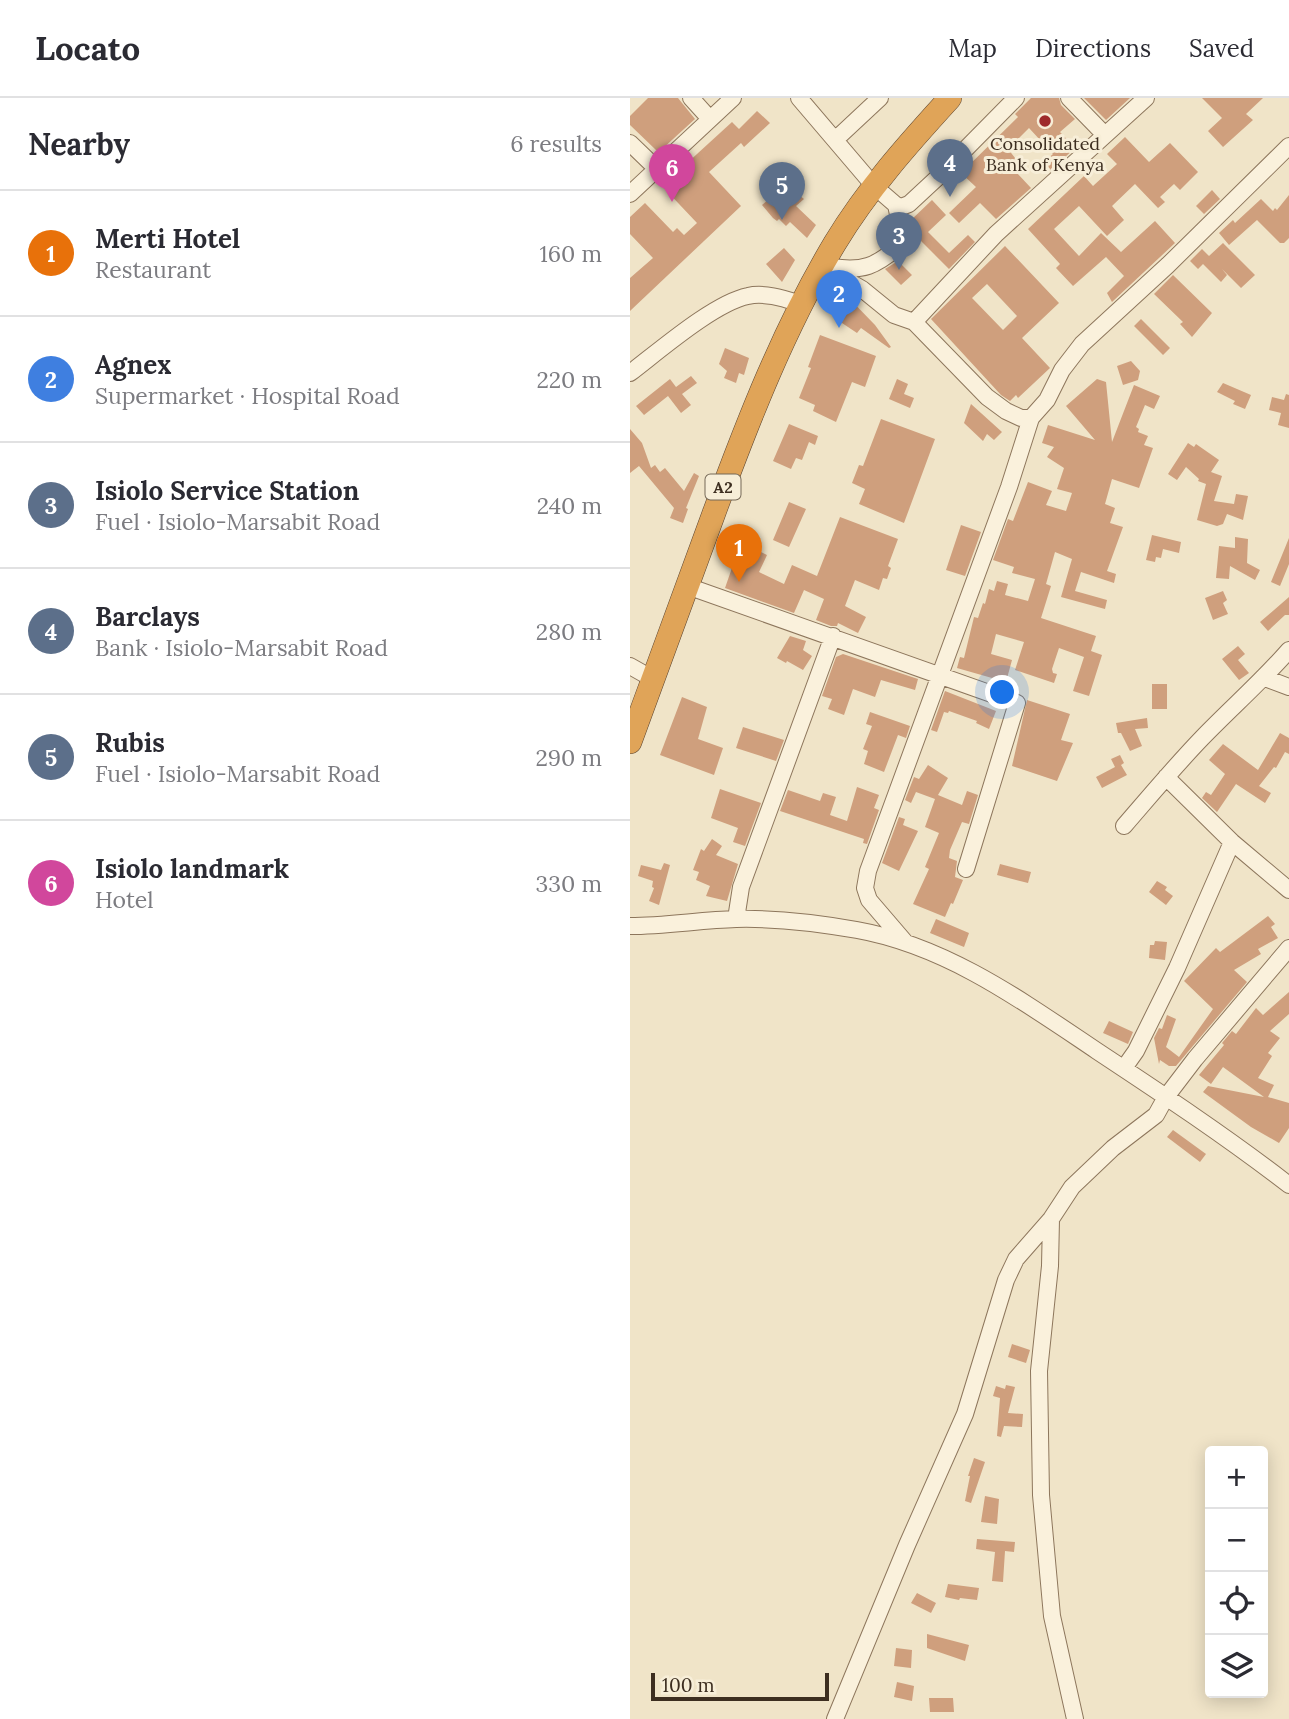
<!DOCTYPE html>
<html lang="en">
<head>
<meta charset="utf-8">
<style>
	:root { --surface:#fff; --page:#f2f2f3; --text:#2b2b33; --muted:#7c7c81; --line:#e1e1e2; --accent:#9e2a2b }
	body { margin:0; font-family:Lora,serif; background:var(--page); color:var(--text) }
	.controls { position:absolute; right:21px; bottom:21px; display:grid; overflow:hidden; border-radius:7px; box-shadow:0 4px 18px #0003 }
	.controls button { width:63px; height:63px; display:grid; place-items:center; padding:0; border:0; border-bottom:2px solid var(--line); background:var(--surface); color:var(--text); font:35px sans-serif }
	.scale { position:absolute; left:21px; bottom:18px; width:178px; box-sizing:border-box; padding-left:7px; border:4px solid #3d2e20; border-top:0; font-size:19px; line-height:24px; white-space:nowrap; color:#3d2e20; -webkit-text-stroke:5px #f7eed8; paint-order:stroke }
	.you { position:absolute; left:373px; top:595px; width:24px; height:24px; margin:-18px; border:5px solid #fff; border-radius:50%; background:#1a73e8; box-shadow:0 0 0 10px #1a73e833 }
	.badge { display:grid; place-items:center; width:46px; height:46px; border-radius:50%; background:var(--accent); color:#fff; font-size:23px; font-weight:700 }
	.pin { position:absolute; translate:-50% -58px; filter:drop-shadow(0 2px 4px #0008) }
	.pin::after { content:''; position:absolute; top:37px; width:24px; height:21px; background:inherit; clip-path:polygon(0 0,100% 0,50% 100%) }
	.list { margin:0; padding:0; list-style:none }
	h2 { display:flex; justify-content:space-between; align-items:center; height:91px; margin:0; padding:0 28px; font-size:30px }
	h2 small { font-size:23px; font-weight:400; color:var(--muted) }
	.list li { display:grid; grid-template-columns:46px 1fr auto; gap:21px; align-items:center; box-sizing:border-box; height:126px; padding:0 28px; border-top:2px solid var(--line) }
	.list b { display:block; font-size:26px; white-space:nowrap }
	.list p { margin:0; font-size:23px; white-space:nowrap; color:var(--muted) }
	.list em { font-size:23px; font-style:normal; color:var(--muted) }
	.icon { flex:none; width:38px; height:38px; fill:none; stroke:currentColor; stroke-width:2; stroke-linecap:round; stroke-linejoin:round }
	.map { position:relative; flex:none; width:659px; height:1621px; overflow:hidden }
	header { display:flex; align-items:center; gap:42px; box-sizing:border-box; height:98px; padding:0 35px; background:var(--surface); border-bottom:2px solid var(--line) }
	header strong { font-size:33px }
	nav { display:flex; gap:38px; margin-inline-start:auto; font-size:24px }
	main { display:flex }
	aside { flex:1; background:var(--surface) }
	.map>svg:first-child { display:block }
</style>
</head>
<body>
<header>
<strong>Locato</strong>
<nav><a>Map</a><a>Directions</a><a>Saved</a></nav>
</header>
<main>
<aside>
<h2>Nearby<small>6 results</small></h2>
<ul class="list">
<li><span class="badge" style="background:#e8710a">1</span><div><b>Merti Hotel</b><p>Restaurant</p></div><em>160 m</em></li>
<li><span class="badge" style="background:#3f7fe0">2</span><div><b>Agnex</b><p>Supermarket · Hospital Road</p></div><em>220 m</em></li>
<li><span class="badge" style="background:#5c6f8a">3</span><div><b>Isiolo Service Station</b><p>Fuel · Isiolo-Marsabit Road</p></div><em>240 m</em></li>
<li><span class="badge" style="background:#5c6f8a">4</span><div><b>Barclays</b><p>Bank · Isiolo-Marsabit Road</p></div><em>280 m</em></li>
<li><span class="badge" style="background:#5c6f8a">5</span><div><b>Rubis</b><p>Fuel · Isiolo-Marsabit Road</p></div><em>290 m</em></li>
<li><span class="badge" style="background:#d1479c">6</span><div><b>Isiolo landmark</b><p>Hotel</p></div><em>330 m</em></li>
</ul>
</aside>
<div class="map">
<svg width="659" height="1621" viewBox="0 0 659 1621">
	<rect width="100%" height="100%" fill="#f0e4c8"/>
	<path fill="#cf9f7d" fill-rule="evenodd" d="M18,0H48L65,21L31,52H26L0,27V18Z
		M401,0H429L431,7L445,21L430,34L445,50L421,72L414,64L423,56L399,30L378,51L393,70L387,75L401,90L366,121L350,105L329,125L319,115L346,89L331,75L388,19L385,16Z
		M454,0H500L476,22Z
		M572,0H633L616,16L623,22L593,49L578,33L592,20Z
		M127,13L140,25L114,49L111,45L79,74L111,108L0,213V180L23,160L0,136V119L15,105L43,134L47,130L54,137L67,125L32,88L102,24L109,31Z
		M495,39L519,64L540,45L568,74L550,92L544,86L530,99L535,104L528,110L505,86L482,108L494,122L477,138L449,108L424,131L449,158L471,135L491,154L525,123L545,145L482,204L477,195L494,178L476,159L443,188L426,170L430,166L398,131L454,78L463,88L487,66L477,56Z
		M149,81L174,101L166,108L186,127L177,140L160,124L156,128L149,121L147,123L143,120L132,107L139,101L134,97Z
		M582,92L590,101L574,116L566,108Z
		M659,97V140L654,145H650L627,122L599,147L589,135L603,122L605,125L631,101L643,113L645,110L647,112Z
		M302,102L316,117L298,134L319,155L338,137L345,144L319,171L282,134L280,123Z
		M593,145L625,177L611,190L592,171L597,177L591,184L573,166L568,171L560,163L572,151L579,158Z
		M375,148L429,205L392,240L420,270L388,300L386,297L380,303L371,297L301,221ZM357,186L387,218L373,232L342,200Z
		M154,150L165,162L152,184L136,166Z
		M268,163L282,177L271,187L255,171Z
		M543,177L582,215L562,239L550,226L553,224L524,196Z
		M214,195L245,227L261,249L259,250L231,230L227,235L206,221L214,210L202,197Z
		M511,221L540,250L533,257L504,228Z
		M190,237L246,258L235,289L222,284L206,324L183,313L185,307L169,300L181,270L178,269Z
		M95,250L119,260L114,277L109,275L106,285L94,280L97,273L89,266Z
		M501,263L510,273L508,282L493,287L487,268Z
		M61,278L67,285L52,296L61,307L51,315L38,298L14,317L6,308L40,281L46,289Z
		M267,281L278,286L274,296L284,300L280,310L259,301Z
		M467,281L476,284L482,344L504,287L530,298L524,311L515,307L506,329L509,331L508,334L518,338L514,347L523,350L509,390L482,381L475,406L485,410L480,425L493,429L477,473L486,476L484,485L451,474L445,493L477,502L475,511L431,499L442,461L425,454L416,486L421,488L411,520L466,538L461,553L472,557L459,598L443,593L454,559L429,550L422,571L423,575L427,576L424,585L385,572L394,544L366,536L361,556L382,562L376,584L327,570L330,559L334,560L344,519L348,520L353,505L355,506L359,491L364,493L367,483L378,486L375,497L398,503L405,481L382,475L384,469L363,462L378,421L383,423L398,384L422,393L416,407L436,413L442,395L427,391L434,370L417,359L424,349L412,345L418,327L465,342L436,308Z
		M593,285L621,297L615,311L603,306L605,303L587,294Z
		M656,296L659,297V330L648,327L651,315L639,312L642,299L654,302Z
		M341,306L372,334L364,342L357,336L353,343L334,325Z
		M251,321L305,341L274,425L229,406L235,391L222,385L229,367L233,368Z
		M159,326L188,338L185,347L179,344L172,362L166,360L161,371L143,363Z
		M0,331L12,345L21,370L25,367L30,374L35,370L54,393L64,375L69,378L56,410L58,411L53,425L40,420L44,410L9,368L0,375Z
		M558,345L564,349L566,346L589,362L581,374L592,378L584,403L604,406L606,396L618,398L613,422L597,416L593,426L587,428L567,422L576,386L568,383L569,381L556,369L547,382L538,376Z
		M159,404L176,411L159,449L143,442Z
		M210,419L268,441L258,468L261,470L257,481L253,480L249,492L225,482L215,508L236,519L228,535L208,525L207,528H201L186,522L194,501L174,492L164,515L95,490L111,444L137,457L129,474L154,486L162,467L187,478Z
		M331,427L351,434L335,478L316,472Z
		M522,437L551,444L549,455L533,451L531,460L526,459L525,464L516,462Z
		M605,439L618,441L617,465L630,472L625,482L600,468L599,481L586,480L589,448L605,450Z
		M659,440V466L650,488L641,484Z
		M593,493L597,502L593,505L598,516L583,522L575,500Z
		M659,499V517H655L638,533L630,524Z
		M160,538L176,543L173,552L182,558L173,572L157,563L156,565L147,560Z
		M608,548L615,556L608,562L619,575L609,582L592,561Z
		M213,556L288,581L285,592L251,582L245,599L223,591L214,617L198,611L202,601L192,598L206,559Z
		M522,586H537V611H522Z
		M315,593L366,613L359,631L346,625L347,623L319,613L318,615L314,614L307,634L301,632Z
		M52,599L77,609L68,641L93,650L84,677L30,657Z
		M397,602L440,616L431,642L443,645L427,683L382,668Z
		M240,614L280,628L276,640L268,637L254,674L234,666L238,653L233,651L242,628L236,626Z
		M517,620L518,630L505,631L512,648L500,653L491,635H488L486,625Z
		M113,629L154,642L146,663L106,650Z
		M650,635L659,640V656L655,654L646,670L644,669L629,688L641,695L635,705L606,686L587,714L572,700L576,694L581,697L595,676L579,662L593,646L628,672Z
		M490,657L494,665L491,667L497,677L472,690L466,679L485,669L481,661Z
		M298,667L318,680L308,697L332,707L337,693L348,697L339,726L332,724L320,752L319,760L327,763L325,779L333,782L323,806L321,805L315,819L283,806L299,771L295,769L309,735L295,729L305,701L286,694L281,705L275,702L284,679L289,681Z
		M227,689L249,697L244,710L249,712L237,746L233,745L234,741L150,713L158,692L190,703L193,695L206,699L200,717L217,723Z
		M90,691L131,705L115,748L103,744L108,730L81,720Z
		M269,719L275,721L273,727L288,733L269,773L252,765Z
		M82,741L92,748L86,757L108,766L97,803L76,798L80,788L66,782L69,774L63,772L71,751L74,753Z
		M34,765L40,767L29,807L19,803L24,790L22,789L23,783L8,778L11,767L31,772Z
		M370,766L401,774L398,785L367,777Z
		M527,783L537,789L535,792L543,798L536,807L519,794Z
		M638,818L645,826L641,829L648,840L628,851L631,856L604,872L617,884L546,968H539L530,962L529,966L524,940L529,930L532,931L537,917L546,921L536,949L549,959L583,911L554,883L586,850L590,854Z
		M306,821L339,835L334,849L300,835Z
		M525,843L537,844L535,862L519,860L520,847H524Z
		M659,894V916L640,933L650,940L638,955L642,958L628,980L644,987L638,999L659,1005V1030L649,1045L621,1029L573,994L578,988L634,999L593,969L581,986L569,977L594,947L592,945L602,933L606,936L626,910L633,917Z
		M479,923L503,934L498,946L473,935Z
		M543,1032L576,1056L570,1064L537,1039Z
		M382,1246L400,1252L396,1265L378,1259Z
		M376,1287L385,1289L378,1315L393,1316L392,1329L374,1328L371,1339L367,1338L370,1300L363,1298L366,1288L375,1291Z
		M344,1360L355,1364L341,1405L335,1403L340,1378H338Z
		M355,1398L369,1401L367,1426L351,1424Z
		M347,1441L385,1444L384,1454L375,1453L373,1484L362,1483L365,1454L346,1451Z
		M318,1486L349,1490L347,1502L330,1500L329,1502L315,1499Z
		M287,1495L306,1505L301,1515L281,1505Z
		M297,1536L339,1547L335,1563L297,1550Z
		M266,1550L282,1552L281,1570L264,1568Z
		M267,1584L284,1588L282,1603L264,1599Z
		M299,1600H323L324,1614H300Z"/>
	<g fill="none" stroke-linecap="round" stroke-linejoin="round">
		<g stroke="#8d765c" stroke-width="18">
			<path id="minor" d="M61,0L80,21
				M169,0L244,88L266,107L271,109L279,106L307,80L386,0
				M439,0L475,37
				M205,42L250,0
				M0,45L28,72
				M0,96L103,0
				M192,168L232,191L264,217L284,224L357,299L376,313L391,320H401L417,302L432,272L452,246L538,167L659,48
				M202,169C233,174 246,168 269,148L272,135L266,107
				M284,224L366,136L516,0
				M0,275C29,253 84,205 118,198C135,194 155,201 171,206
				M57,488L387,605L336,771
				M0,568L23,581
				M635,580L659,589
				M536,679L602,744L659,792
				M494,728C520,698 545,668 572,640C601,610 632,583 659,552
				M106,821L111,789L203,538
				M0,828C35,828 71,822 106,821C146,820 188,825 227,832C317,848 394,904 467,953C532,996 597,1039 659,1087
				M275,844L239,802L235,790L238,773L379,389L401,320
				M494,970L506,953L547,870L602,744
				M421,1121L420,1168L409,1273L411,1397L422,1518L445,1621
				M205,1621L277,1447L335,1316L376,1182L386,1161L421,1121L442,1089L483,1050L526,1017L536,999L565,961L659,850"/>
		</g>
		<g stroke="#5b4430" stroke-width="24">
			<path id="highway" d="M0,644C28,567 56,491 84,415C118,323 154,230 205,145C237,92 278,46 320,0"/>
		</g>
		<use href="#minor" stroke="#faf1dc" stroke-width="16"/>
		<use href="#highway" stroke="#e0a458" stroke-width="23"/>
	</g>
	<circle fill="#9e2a2b" stroke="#f7eed8" stroke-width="2.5" cx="415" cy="23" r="7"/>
	<g text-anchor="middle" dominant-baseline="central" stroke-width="6" stroke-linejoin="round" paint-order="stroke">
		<rect fill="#f7eed8" stroke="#756857" stroke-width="2" x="75.5" y="376.5" width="35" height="25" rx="5"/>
		<g font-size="16" font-weight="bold" fill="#3d2e20">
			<text x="93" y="389">A2</text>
		</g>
		<g font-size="18" fill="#3d2e20" stroke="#f7eed8">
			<text x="415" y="45">Consolidated<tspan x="415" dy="21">Bank of Kenya</tspan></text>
		</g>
	</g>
</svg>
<div class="controls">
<button>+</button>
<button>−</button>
<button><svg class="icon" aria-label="locate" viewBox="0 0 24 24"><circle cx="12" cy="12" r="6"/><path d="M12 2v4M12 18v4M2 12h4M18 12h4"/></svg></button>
<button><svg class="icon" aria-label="layers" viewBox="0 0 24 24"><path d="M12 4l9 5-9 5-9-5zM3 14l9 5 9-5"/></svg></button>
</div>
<div class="scale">100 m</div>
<div class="you"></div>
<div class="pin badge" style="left:109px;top:484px;background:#e8710a">1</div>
<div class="pin badge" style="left:209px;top:230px;background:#3f7fe0">2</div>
<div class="pin badge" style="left:269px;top:172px;background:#5c6f8a">3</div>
<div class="pin badge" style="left:320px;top:99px;background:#5c6f8a">4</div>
<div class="pin badge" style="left:152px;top:122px;background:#5c6f8a">5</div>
<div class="pin badge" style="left:42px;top:104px;background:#d1479c">6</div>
</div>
</main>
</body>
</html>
